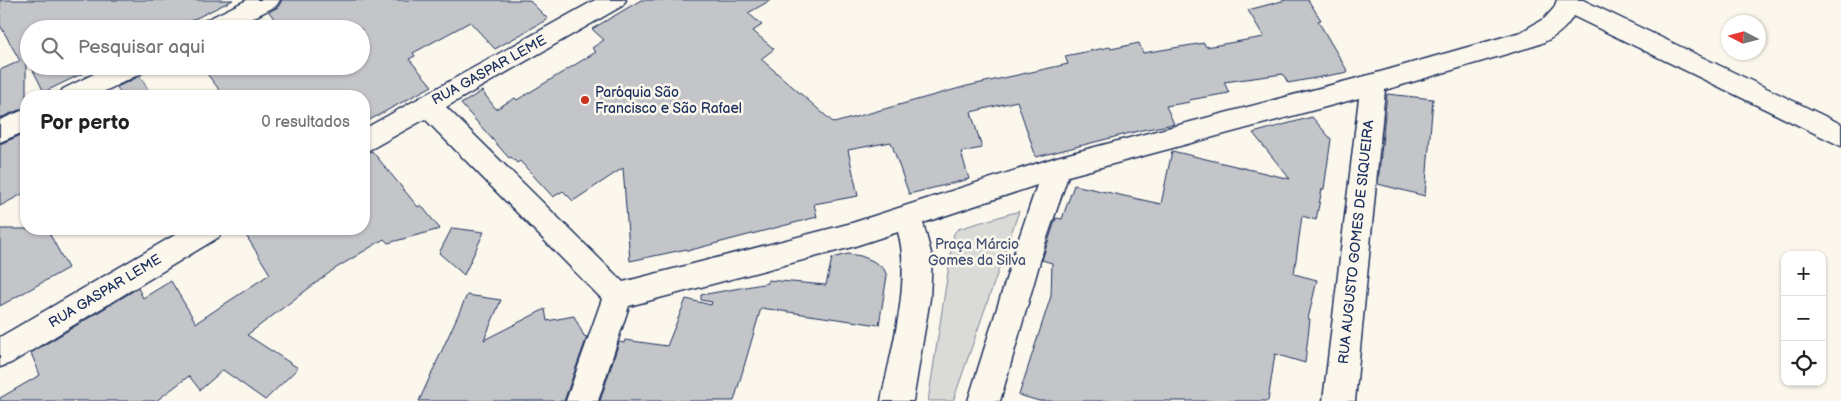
<!DOCTYPE html>
<html lang="pt">
<head>
<meta charset="utf-8">
<style>
	:root { --surface:#fff; --page:#f6f6f6; --text:#222; --muted:#767676; --line:#e0e0e0 }
	body { margin:0; font-family:"Balsamiq Sans",sans-serif; background:var(--page); color:var(--text) }
	.controls { position:absolute; right:15px; bottom:15px; display:grid; overflow:hidden; border-radius:10px; box-shadow:0 1px 4px #0004 }
	.controls button { width:45px; height:45px; display:grid; place-items:center; padding:0; border:0; border-bottom:1px solid var(--line); background:var(--surface); color:var(--text); font:25px sans-serif }
	.compass { position:absolute; left:1721px; top:15px; width:45px; height:45px; border-radius:50%; background:var(--surface); box-shadow:0 1px 4px #0004; rotate:276deg }
	.list { margin:0; padding:0; list-style:none }
	h2 { display:flex; justify-content:space-between; align-items:center; height:65px; margin:0; padding:0 20px; font-size:21px }
	h2 small { font-size:16px; font-weight:400; color:var(--muted) }
	.icon { flex:none; width:28px; height:28px; fill:none; stroke:currentColor; stroke-width:2; stroke-linecap:round; stroke-linejoin:round }
	.map { position:relative; flex:none; width:1841px; height:401px; overflow:hidden }
	.search { position:absolute; background:var(--surface); box-shadow:0 1px 4px #0004; left:20px; top:20px; width:350px; height:55px; display:flex; align-items:center; gap:12px; box-sizing:border-box; padding:0 18px; border-radius:28px; color:var(--muted); font-size:19px }
	.panel { position:absolute; background:var(--surface); box-shadow:0 1px 4px #0004; left:20px; top:90px; width:350px; height:145px; border-radius:20px }
	.map>svg:first-child { display:block }
</style>
</head>
<body>
<div class="map">
<svg width="1841" height="401" viewBox="0 0 1841 401">
	<rect width="100%" height="100%" fill="#fbf7ec"/>
	<filter id="ink" filterUnits="userSpaceOnUse"><feTurbulence type="fractalNoise" baseFrequency=".02" numOctaves="2"/><feDisplacementMap in="SourceGraphic" scale="10" xChannelSelector="R" yChannelSelector="G"/><feConvolveMatrix kernelMatrix="1 2 1 2 8 2 1 2 1" color-interpolation-filters="sRGB"/></filter>
	<g filter="url(#ink)">
		<path fill="#dadad7" stroke="#7a849a" d="M1019,211L953,401H928L954,233L958,229Z"/>
		<path fill="#c3c5c9" stroke="#1b2f5e" d="M0,0H233L174,29H29V62L26,58V107L0,118V70L20,61L0,25Z
			M282,0H529L548,19L495,49L470,22L413,53L415,56L409,59L432,86L364,123V96H224L201,66H361V29H282L269,12L278,7Z
			M641,0H771L748,13L762,25L753,31L774,49L761,59L834,123L967,86L1068,64L1065,56L1110,47L1111,49L1139,43L1143,53L1204,43L1206,47L1264,37L1248,10L1286,0H1308L1321,20L1318,21L1348,72L1288,83L1283,74L1224,82L1229,93L1189,100L1190,102L1166,106L1174,124L1142,130L1036,157L1017,101L971,112L982,148L961,152L969,179L909,194L891,142L848,150L858,196L814,204L817,217L687,251V249L630,261L623,168L573,201L563,191L553,197L520,161L517,163L511,157L509,158L461,104L482,91L496,109L515,98L517,100L596,52L592,48L604,40L592,29Z
			M31,66H98L44,92Z
			M140,76L152,96H122L117,87Z
			M1387,94L1433,99L1425,196L1378,184Z
			M1312,117L1331,139L1324,189H1322L1316,220L1302,216L1294,274L1317,280L1308,319H1310L1305,363L1275,354L1268,401H1039L1019,395L1051,296L1052,263L1042,260L1056,218L1062,219L1074,185L1161,204L1172,151L1290,179L1253,133Z
			M26,133V192L0,206V144Z
			M372,151L418,207L421,205L440,229L388,243L384,239L333,270L247,335L298,368L265,400L223,370L200,390L189,376L156,401H0V398L40,375L31,353L138,288L143,298L171,281L196,323L270,274L242,229H364V154Z
			M452,228L484,232L464,275L439,253Z
			M0,229H47L68,268L0,306Z
			M848,254L861,256L873,261L884,269L887,276L879,325L761,308L734,401H600L619,342L624,343L625,340L667,346L686,299L711,305L712,302L701,300V295L768,283V280L826,285L832,258Z
			M467,295L501,300L484,340L545,309L547,321L574,316L584,336L587,337L564,401H419Z"/>
		<g fill="none" stroke-linecap="round" stroke-linejoin="round">
			<g stroke="#1b2f5e" stroke-width="3">
				<path id="minor" d="M247,0H280L276,6L231,29H197L200,23Z
					M595,0H626L622,6L446,107L623,282L852,223L1057,157L1373,74L1521,32L1545,18L1554,8L1557,0H1583L1841,124V146L1573,16C1565,31 1552,39 1537,45L1385,90L1355,401H1323L1359,98L1068,176L1045,244L1000,401H968L1017,244L1037,185L923,223L932,257L930,298L913,401H881C891,351 912,280 898,232L852,247L629,306L598,401H566L602,299L425,119L373,148L364,152V129Z
					M110,66H145L142,73L95,96H59L63,89Z
					M26,109V131L0,142V120Z
					M185,229H223L219,237L11,363L0,367V337Z"/>
			</g>
			<use href="#minor" fill="#fbf7ec" fill-rule="evenodd"/>
		</g>
	</g>
	<circle fill="#c8321e" stroke="#fbf7ec" stroke-width="2" cx="585" cy="100" r="5"/>
	<g text-anchor="middle" dominant-baseline="central" stroke-width="5" stroke-linejoin="round" paint-order="stroke">
		<g font-size="14" fill="#1b2f5e" stroke="#fbf7ec">
			<text transform="translate(489 70) rotate(-29)">RUA GASPAR LEME</text>
			<text transform="translate(1356 242) rotate(-84)">RUA AUGUSTO GOMES DE SIQUEIRA</text>
			<text transform="translate(105 291) rotate(-31)">RUA GASPAR LEME</text>
		</g>
		<g font-size="14" fill="#1b2f5e" stroke="#fbf7ec" text-anchor="start">
			<text x="595" y="92">Paróquia São<tspan x="595" dy="16">Francisco e São Rafael</tspan></text>
		</g>
		<g font-size="14" fill="#415176" stroke="#fbf7ec">
			<text x="977" y="244">Praça Márcio<tspan x="977" dy="16">Gomes da Silva</tspan></text>
		</g>
	</g>
</svg>
<div class="controls">
<button>+</button>
<button>−</button>
<button><svg class="icon" aria-label="locate" viewBox="0 0 24 24"><circle cx="12" cy="12" r="6"/><path d="M12 2v4M12 18v4M2 12h4M18 12h4"/></svg></button>
</div>
<svg class="compass" viewBox="-18 -18 36 36"><path d="M0-13l5 13h-10z" fill="#e53935"/><path d="M0 13l5-13h-10z" fill="#767676"/></svg>
<div class="search"><svg class="icon" aria-label="search" viewBox="0 0 24 24"><circle cx="10" cy="10" r="6"/><path d="M15 15l6 6"/></svg>Pesquisar aqui</div>
<section class="panel">
<h2>Por perto<small>0 resultados</small></h2>
<ul class="list">
</ul>
</section>
</div>
</body>
</html>
